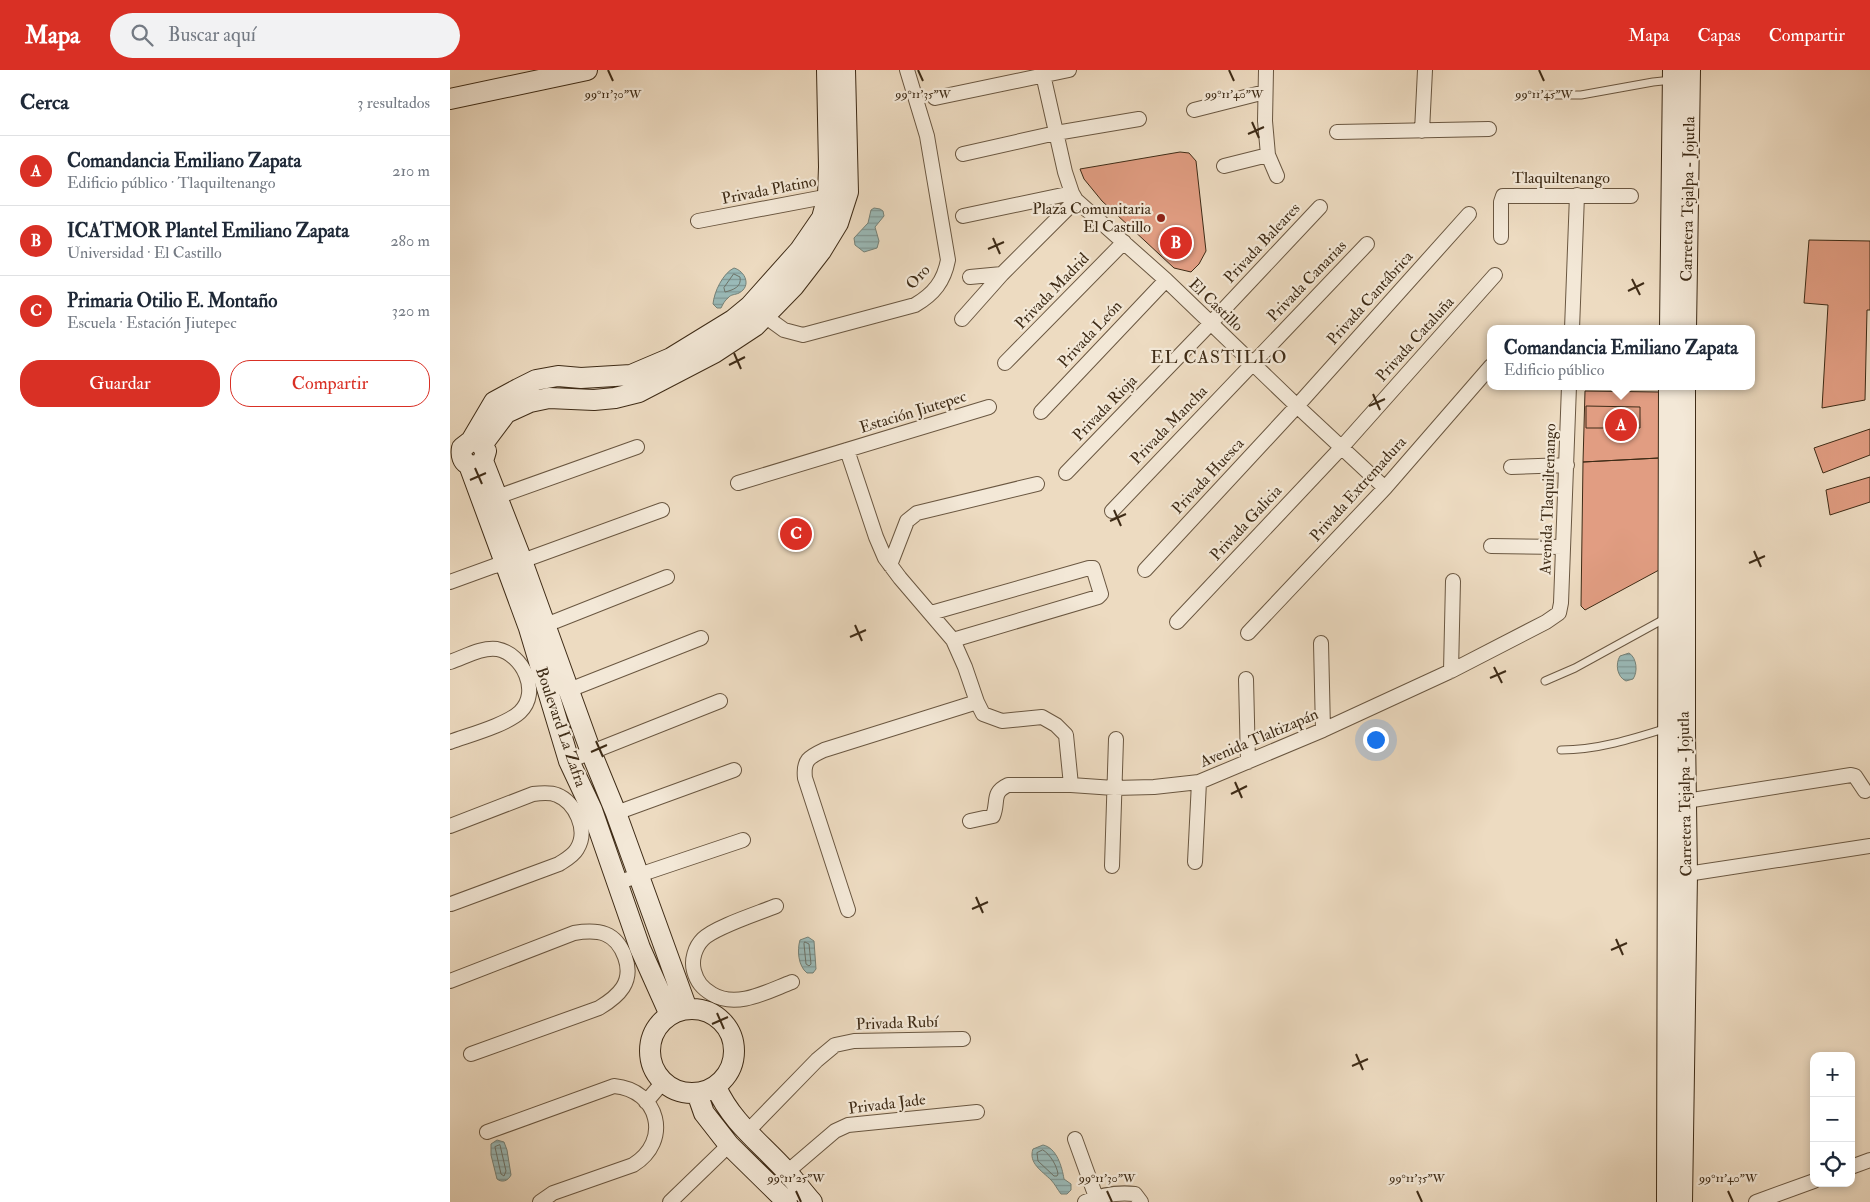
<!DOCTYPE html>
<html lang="es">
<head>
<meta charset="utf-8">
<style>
	:root { --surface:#fff; --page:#f2f2f3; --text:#1f2937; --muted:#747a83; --line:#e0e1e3; --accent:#d93025 }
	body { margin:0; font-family:"IM FELL Double Pica",serif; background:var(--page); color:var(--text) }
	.controls { position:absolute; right:15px; bottom:15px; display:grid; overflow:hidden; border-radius:10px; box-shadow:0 2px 8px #0003 }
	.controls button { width:45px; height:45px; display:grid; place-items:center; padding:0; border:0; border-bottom:1px solid var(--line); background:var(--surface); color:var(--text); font:25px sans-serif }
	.you { position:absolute; left:925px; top:669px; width:18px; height:18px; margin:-12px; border:4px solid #fff; border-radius:50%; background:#1a73e8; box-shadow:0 0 0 8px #1a73e833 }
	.badge { display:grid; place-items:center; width:32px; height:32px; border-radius:50%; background:var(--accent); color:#fff; font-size:16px; font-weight:700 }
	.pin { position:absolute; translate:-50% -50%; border:2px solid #fff; box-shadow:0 1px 5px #0006 }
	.popup { position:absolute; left:1037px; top:255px; width:268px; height:65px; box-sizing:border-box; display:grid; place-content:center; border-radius:10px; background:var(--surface); filter:drop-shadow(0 1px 4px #0005); font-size:16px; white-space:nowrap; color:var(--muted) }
	.popup b { font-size:19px; color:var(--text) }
	.popup::after { content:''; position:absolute; left:50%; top:100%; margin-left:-10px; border:10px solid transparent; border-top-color:var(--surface) }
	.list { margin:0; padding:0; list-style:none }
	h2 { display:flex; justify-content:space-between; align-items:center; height:65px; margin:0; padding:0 20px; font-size:21px }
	h2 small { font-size:16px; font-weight:400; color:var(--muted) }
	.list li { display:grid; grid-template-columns:32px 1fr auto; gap:15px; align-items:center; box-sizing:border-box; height:70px; padding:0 20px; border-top:1px solid var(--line) }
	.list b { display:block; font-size:19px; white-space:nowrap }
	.list p { margin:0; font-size:16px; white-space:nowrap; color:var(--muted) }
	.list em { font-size:16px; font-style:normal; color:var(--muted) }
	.actions { display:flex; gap:10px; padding:15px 20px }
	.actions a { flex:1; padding:11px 0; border:1px solid var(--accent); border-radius:20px; text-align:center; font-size:18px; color:var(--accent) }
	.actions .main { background:var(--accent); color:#fff }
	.icon { flex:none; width:28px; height:28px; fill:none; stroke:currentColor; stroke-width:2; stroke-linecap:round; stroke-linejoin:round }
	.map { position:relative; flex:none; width:1420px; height:1132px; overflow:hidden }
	header { display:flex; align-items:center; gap:30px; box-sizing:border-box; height:70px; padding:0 25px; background:var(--accent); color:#fff }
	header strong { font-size:24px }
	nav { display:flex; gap:28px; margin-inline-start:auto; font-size:18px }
	.search { width:350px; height:45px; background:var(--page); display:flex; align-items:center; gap:12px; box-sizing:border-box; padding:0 18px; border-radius:28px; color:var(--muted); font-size:19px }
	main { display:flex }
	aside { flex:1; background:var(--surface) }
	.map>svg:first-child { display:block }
</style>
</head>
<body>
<header>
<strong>Mapa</strong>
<div class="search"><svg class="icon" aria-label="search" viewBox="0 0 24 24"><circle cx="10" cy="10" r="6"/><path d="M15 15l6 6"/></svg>Buscar aquí</div>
<nav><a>Mapa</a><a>Capas</a><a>Compartir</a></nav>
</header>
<main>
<aside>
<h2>Cerca<small>3 resultados</small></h2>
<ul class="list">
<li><span class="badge">A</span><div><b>Comandancia Emiliano Zapata</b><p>Edificio público · Tlaquiltenango</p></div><em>210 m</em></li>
<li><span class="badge">B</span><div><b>ICATMOR Plantel Emiliano Zapata</b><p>Universidad · El Castillo</p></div><em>280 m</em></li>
<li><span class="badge">C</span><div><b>Primaria Otilio E. Montaño</b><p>Escuela · Estación Jiutepec</p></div><em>320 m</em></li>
</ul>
<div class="actions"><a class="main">Guardar</a><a>Compartir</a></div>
</aside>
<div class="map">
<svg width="1420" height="1132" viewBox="0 0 1420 1132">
	<defs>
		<pattern id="water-rules" width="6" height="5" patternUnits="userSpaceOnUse" patternTransform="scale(1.25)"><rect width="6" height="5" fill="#9abab8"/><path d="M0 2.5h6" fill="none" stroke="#7f9795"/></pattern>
	</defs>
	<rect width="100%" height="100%" fill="#eddbc1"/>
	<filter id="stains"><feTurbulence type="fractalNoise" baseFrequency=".004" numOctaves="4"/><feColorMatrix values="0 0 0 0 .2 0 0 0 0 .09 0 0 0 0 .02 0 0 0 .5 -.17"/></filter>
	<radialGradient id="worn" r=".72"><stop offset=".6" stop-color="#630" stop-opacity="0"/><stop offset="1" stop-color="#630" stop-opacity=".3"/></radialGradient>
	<path fill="url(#water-rules)" stroke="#758177" d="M424,138L430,139L433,141L434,146L425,157L429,171L427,178L414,182L405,175L404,168L418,153L421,140Z
		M284,198C295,201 302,216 289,223C285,225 281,224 278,228C275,230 273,234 271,238H267L263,234C264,222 273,203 284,198Z
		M1179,583C1187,588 1188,602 1183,609L1176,611C1167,607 1165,594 1170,586Z
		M358,867L364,871L366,899L363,903H357C348,896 347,880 350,870Z
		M47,1070L54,1072L57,1080L61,1105C58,1111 52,1113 47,1109L41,1085V1074Z
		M593,1075C607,1078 612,1097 614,1109L621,1114V1120L617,1124H611C607,1119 605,1114 601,1110C592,1101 578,1093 583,1079Z"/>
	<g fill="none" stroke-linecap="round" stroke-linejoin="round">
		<path stroke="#6c7267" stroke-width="1" d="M284,204L290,207C292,217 283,220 275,222L274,218Z
			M355,872L359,874L361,894L359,896L356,894L354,874Z
			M50,1075L56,1101L54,1106L51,1104L45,1077Z
			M593,1080C600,1084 607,1096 608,1104L607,1106H604L588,1091L587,1083Z"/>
	</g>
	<path fill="#e19d82" stroke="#3e2b16" d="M730,82L739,83L746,91L756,181L749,194L741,202L724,198L652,131L634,109L630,99Z
		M1359,170L1420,171V240H1417L1415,330L1372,338L1378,235L1354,233Z
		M1135,321L1209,322V388L1133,392Z
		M1136,336L1190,337V358H1136Z
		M1420,359V385L1373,403L1364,378Z
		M1209,388V500L1135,540L1131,536L1133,392Z
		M1420,407V432L1380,445L1376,420Z"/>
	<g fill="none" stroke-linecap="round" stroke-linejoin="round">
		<g stroke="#6a5741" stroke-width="9">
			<path id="lane" d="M1087,25H1131L1203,12L1222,10
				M1095,611L1125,598L1216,548
				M1111,680C1147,680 1182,669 1217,658"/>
		</g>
		<g stroke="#6a5741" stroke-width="16">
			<path id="street" d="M592,0L615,102L622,123L626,130L716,210L847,336L935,418
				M816,0L815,51L818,85L827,106
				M485,28L619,0
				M744,40L815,22
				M972,61L975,0
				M887,62L1039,59
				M513,84L606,63L689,49
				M774,96L818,85
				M513,146L622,123
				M248,151L385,125
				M1051,167V132L1053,126H1181
				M520,207L552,204
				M309,242L334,260L353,265L465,235C484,224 494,211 498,190L477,66L457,0
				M512,249L552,204L626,130
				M1122,259L1127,125
				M555,293L674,172
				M591,342L716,210
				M397,380L426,467L435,488L450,508L503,570L515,597L527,632L533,644L552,651L592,647L606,655L616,665L621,715
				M1061,397L1117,395
				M616,403L760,254L870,137
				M288,413L539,337
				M47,427L187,377
				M662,441L917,174
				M1041,476L1113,477
				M440,495L457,451L467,443L587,414
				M695,500L847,336L1019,144
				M0,512L44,496L72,491L212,440
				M481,543L639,498H643L651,524L648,527L503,570
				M727,552L891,378L1045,205
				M87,556L106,551L217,507
				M798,563L935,418L1041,296
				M871,573L873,660
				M0,592C15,587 31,577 47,579C73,584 91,622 70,642C56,655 19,665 0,672
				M1001,601L1003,511
				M796,609L798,692
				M119,620L251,568
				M119,691L270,631
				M1236,731L1401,705L1405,706L1415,721
				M166,743L284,700
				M520,751L543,746C549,731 541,723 558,715H621L664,718L704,717L749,712L873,660L1001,601L1096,552L1109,543L1111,533L1119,316
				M0,756L83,724C91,723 100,722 107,725C125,732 139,760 127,779C123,786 115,790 109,794L1,834
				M745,792L749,712
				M662,796L666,669
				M1237,804L1420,776
				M168,813L189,805L293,770
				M326,836C309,843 265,857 253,869C245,877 241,890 244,901C247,912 252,918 262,924C287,939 318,921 342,912
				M398,840L355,708C353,690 359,687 374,680L527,632
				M0,911L124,863C149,859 166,862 175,887C184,912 169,926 149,938L21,984
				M196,1032L213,1012
				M37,1062L164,1016C209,1020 222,1071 183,1095L103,1123L90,1132
				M297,1062L367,990L385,975L404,971L513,969
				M625,1069L646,1127
				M1401,1097L1420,1090
				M337,1102L385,1061L398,1055L527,1042
				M220,1132L279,1075
				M635,1132C651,1125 668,1122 685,1124L691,1132
				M1306,1132L1364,1111"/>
		</g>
		<g stroke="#3e2b16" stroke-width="22">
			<path id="secondary" d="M0,29L137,0
				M1220,259L1223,0
				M1236,259L1240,0
				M21,371L29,372L36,381L33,391C22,401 9,393 12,378L21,371L44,332L68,319L86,310L108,306L131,308L181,305L221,288L283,250L300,236L350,180L372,148L378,126L379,97L377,0
				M32,375L56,343L80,332L99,328L144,330L165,328L189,322L264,283L305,256L344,216L371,181L388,153L398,122L395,0
				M33,391L72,491L141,682L166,743L237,939
				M19,395L79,558L119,691L142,740L190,878L220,945
				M200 981a42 42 0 1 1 84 0a42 42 0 1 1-84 0Z
				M266,1017C282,1053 311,1073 337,1102C346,1112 353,1122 362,1132
				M247,1023L254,1043L279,1075L337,1132
				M1217,1132L1219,316
				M1232,1132L1237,804L1235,665V316"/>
		</g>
		<use href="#lane" stroke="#f3e8d7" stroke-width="7"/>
		<use href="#street" stroke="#f3e8d7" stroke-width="14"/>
		<use href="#secondary" stroke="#f3e8d7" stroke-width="20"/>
	</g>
	<path fill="none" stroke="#3e2b16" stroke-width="2" d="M158,0L163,11M468,0L473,11M779,0L784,11M1089,0L1094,11M802,52L809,68M798,64L814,57M543,168L550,184M538,179L554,172M1182,209L1190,225M1178,221L1194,213M284,283L291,299M279,295L295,287M923,324L930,340M919,336L935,329M25,398L32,414M20,410L36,403M664,440L671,456M660,451L676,444M1304,481L1311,497M1299,493L1315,486M405,555L412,571M400,567L416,560M1044,597L1052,613M1040,608L1056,601M146,671L153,687M141,682L157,675M785,712L792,728M781,724L797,716M526,827L533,843M522,839L538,832M1166,869L1173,885M1161,880L1177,873M267,943L274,959M262,954L278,947M906,984L913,1000M902,996L918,989M346,1121L351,1132M657,1121L662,1132M967,1121L972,1132M1278,1121L1283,1132"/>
	<circle fill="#8f2418" stroke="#f3e8d7" stroke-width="2" cx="711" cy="148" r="5"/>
	<g text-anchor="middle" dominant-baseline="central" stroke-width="4.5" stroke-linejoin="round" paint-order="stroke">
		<g font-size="16" fill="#3e2b16" stroke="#f3e8d7">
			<text x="1111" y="108">Tlaquiltenango</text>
			<text transform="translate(319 120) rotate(-11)">Privada Platino</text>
			<text transform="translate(1238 129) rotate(-89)">Carretera Tejalpa - Jojutla</text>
			<text transform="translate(812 173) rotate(-47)">Privada Baleares</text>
			<text transform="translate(468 207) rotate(-47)">Oro</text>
			<text transform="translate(857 211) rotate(-46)">Privada Canarias</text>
			<text transform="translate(602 221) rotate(-46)">Privada Madrid</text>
			<text transform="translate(920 228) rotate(-48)">Privada Cantábrica</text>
			<text transform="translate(766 235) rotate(44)">El Castillo</text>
			<text transform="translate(640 264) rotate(-47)">Privada León</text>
			<text transform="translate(965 269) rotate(-48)">Privada Cataluña</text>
			<text transform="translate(655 338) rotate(-46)">Privada Rioja</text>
			<text transform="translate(463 342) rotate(-17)">Estación Jiutepec</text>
			<text transform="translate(719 355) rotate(-46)">Privada Mancha</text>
			<text transform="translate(758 406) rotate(-47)">Privada Huesca</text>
			<text transform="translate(908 419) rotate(-48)">Privada Extremadura</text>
			<text transform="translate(1098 429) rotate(-88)">Avenida Tlaquiltenango</text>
			<text transform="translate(796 453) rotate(-47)">Privada Galicia</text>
			<text transform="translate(111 657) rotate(71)">Boulevard La Zafra</text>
			<text transform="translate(809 668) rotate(-23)">Avenida Tlaltizapán</text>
			<text transform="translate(1235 724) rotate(-91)">Carretera Tejalpa - Jojutla</text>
			<text transform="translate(447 953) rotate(-2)">Privada Rubí</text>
			<text transform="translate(437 1034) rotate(-7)">Privada Jade</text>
		</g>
		<g font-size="16" fill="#3e2b16" stroke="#f3e8d7" text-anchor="end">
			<text x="701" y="139">Plaza Comunitaria<tspan x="701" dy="18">El Castillo</tspan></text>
		</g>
		<g font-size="18" letter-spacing="1" fill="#3e2b16" stroke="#f3e8d7">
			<text x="769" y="287">EL CASTILLO</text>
		</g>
	</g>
	<g font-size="12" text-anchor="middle" fill="#3e2b16" stroke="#f3e8d7" stroke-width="4.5" stroke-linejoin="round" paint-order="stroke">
		<text x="163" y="28">99°11'30"W</text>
		<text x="473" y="28">99°11'35"W</text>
		<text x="784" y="28">99°11'40"W</text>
		<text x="1094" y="28">99°11'45"W</text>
		<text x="346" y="1112">99°11'25"W</text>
		<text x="657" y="1112">99°11'30"W</text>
		<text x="967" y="1112">99°11'35"W</text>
		<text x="1278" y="1112">99°11'40"W</text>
	</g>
	<rect width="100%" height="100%" filter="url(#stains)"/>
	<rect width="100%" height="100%" fill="url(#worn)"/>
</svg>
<div class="controls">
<button>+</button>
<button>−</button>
<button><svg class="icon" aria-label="locate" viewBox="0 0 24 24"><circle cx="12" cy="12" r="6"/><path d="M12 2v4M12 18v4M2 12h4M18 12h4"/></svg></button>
</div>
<div class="you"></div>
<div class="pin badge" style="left:1171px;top:355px">A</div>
<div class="popup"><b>Comandancia Emiliano Zapata</b>Edificio público</div>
<div class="pin badge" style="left:726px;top:173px">B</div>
<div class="pin badge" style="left:346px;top:464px">C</div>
</div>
</main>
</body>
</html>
